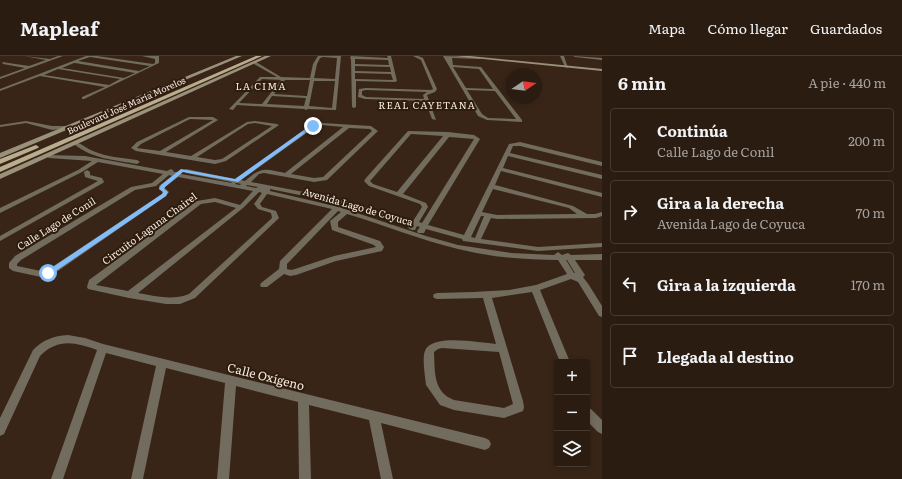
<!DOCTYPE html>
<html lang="es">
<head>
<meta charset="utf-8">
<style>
	:root { --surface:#2a1c11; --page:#32251a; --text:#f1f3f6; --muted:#a5a19f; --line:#463a31 }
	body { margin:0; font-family:Literata,serif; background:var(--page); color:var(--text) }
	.controls { position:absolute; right:12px; bottom:12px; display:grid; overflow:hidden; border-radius:4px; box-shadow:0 2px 6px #0003 }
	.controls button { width:36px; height:36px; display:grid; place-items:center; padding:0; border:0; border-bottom:1px solid var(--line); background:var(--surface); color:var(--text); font:20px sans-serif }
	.compass { position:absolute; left:506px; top:12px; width:36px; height:36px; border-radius:50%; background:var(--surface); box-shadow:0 2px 6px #0003; rotate:77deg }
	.stop { position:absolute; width:12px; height:12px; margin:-9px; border:3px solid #83bcfb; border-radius:50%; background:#fff }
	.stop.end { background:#83bcfb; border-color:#fff; box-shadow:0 1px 4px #0008 }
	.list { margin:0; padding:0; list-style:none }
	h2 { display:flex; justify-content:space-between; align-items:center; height:52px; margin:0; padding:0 16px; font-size:17px }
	h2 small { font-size:13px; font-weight:400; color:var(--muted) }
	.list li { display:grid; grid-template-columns:26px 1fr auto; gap:12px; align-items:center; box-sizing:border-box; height:64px; margin:0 8px 8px; padding:0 8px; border:1px solid var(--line); border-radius:4px }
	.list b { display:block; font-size:15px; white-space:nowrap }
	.list p { margin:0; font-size:13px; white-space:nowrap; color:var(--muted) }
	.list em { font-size:13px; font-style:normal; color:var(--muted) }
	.icon { flex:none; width:22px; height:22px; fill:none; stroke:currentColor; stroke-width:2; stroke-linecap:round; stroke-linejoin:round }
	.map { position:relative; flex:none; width:602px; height:423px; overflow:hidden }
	header { display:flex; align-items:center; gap:24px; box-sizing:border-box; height:56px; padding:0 20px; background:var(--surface); border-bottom:1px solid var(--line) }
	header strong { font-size:19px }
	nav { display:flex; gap:22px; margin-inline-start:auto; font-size:14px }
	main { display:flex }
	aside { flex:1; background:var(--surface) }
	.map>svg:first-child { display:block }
</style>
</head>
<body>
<header>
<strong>Mapleaf</strong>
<nav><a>Mapa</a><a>Cómo llegar</a><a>Guardados</a></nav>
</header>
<main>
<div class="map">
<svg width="602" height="423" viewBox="0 0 602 423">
	<rect width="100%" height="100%" fill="#382517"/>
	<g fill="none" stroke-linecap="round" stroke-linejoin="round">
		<path fill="#716c5d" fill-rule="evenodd" d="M24,0L50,3L58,0H63L0,23V21L25,12L3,8L2,6L29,10L46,4Z
			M86,0H97L153,8L155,7V3L142,0H159V7L84,43H82V41L105,31L40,20L0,35V33ZM90,1L150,10L139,15L78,5ZM74,7H75L135,17L124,22L62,12ZM58,13L120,23L109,29L44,19Z
			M318,0H341L336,54L308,53L306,54L304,53L237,49L233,54L229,53L260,21H277L254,8V6H256L281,21L310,22L313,8ZM323,1L337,2L335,23L314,22L317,8L320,2ZM262,23L281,24L262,48L239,47ZM285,24H310L307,40L274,38ZM314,25H335L332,52L309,50ZM272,40L306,42L304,50L267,48Z
			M351,0L388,2L387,0H391L397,25L395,26L356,25V51L354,52L352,51L351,3L350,2ZM355,3L388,4L389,9L355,8ZM355,10L390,11L391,16L355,15ZM355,17L391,18L393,24L355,23Z
			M413,0H418L423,2L437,33L435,36L427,39L436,64L432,63L425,45L365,43L358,41L359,33L366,32L431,34L433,33L421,4ZM366,34L427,36L423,39L424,43L366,41L362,39V35Z
			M443,0L481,1L480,3L452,2L453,9L481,11L522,64V66L487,64L478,60ZM453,11L479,13L493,33L466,32ZM467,34L495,35L516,63L488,62L482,58Z
			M560,0H564L568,12L565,11Z
			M573,0L602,2V4L575,1Z
			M189,61H213L218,64L166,96L191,100L247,66L255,65L277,68L279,69L226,105L215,108L136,95L131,92L137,86ZM190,63L213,64L160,95L137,92L141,88ZM255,67L272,70L222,103L215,104L197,101L248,68Z
			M26,65L52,70H70L72,71L70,72L52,74L26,67L0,71V69Z
			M322,67L371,70L378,75L327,124L314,126L264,117L259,118L251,126L330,141L413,165L422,151L420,148L369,130L364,125L366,122L408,75L448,76L474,79L480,83L428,169L464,179L509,88L520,86L602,106V110L520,90H513L510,97L602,119V123L508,100L503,112L602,137V141L501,115L495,129L573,150L587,158H595L602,156V160L596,162L497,163L491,162L481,183L538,191L602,187V191L538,195L463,185L462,183L426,173L424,177H418L417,175L420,171L417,170L415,174H412L408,172L411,168L329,145L270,133V135L339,151L426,180L458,189L511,197L554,199L558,196L562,199L568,197L571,199L602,198V204H575L585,219L583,221L589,229L602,250V261L599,260L578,226L571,223L540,234L570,306H560L532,236L492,242L523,345L524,351L523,355L504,362L454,354L440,349L426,329C425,320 422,302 425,295C431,277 481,287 496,288L483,242L437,243L434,242L433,240L434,238L437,237L473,236L509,234L536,229L567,218L558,204C524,204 490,201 458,193C420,184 384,169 347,158L338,166V171L380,185L384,191L382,195L336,205L296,219L290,220L284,218L267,231H261L260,229L261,227L279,213L280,205L332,153L267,138L260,148L262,151L276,155L279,162L278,163L195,242L180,248H166L129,242L88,233L87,231L89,224L197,145L215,142L240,149L253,135L178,121L165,131V132L169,136L166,140L55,217L41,221L13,215L9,212V207L15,200L131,131L152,127L163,118L98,106L82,116L0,157V152L78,114L92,105L49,102L46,100L47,99L85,100L167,115L171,113L174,115L173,116H181V118L232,127L231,126L186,117L183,115L186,113L235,123L311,69ZM322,69L343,71L285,117C264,113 262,110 245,125L241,124L315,71ZM349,72L370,73L372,75L323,121L314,122L291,118ZM411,78L443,80L397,136L373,128L370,125L371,124ZM449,81L474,83L422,167L419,166L428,151L426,147L403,138ZM169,119L172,120L159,130V133L163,136L162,138L49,213L41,215L17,210V208L21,204L135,134L156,130ZM236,127H237L241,128L240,129L235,128ZM247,129L258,131L256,132L246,130ZM493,133L569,152L577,158L497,159L482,156ZM259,136L262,137L254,148L258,153L271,157L272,162L189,238C171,245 156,240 138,237L243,152ZM215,146L236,152L128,235L96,229L201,148ZM338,155L341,156L330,165L332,174L374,189L376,191L334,200L295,213L291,214L287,213V208ZM481,160H484L475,182L471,181ZM566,204H567L575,217H574ZM442,292L499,296L513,348L504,352L454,344C433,336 435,316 434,296L438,293Z
			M74,86C80,86 87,93 93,95C107,101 122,102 137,104L140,106L137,108C115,104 92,103 74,88Z
			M87,114L90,116V119L102,122L104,126L103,127L0,185V180L98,125L85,121L84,116Z
			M68,279L85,282L103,288L485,382L489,384L491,388L489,392L485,394L381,367L393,423H381L369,364L309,349L311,423H299L298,346L236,330L229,423H217L225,327L166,312L143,423H131L156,310L106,297L63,423H51L97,294C75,286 58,282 40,300L4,378L0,380V362L33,294C43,284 53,280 68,279Z
			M587,352L591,353L602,364V378L598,376L587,365Z"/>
		<path fill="#999179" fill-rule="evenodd" d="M236,0H242L0,102V97Z
			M265,0H271L0,123V118Z
			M454,0H470L602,13V15Z"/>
		<path fill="#b8ad8f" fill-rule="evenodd" d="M256,0H262L0,116V111Z
			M145,41L147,42V44L111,55L108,53Z
			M36,89L39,91L38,92L0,108V103Z"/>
	</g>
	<path fill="#83bcfb" d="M311,69L315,70L238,126L183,116L165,131L164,133L168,136L166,140L50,219L44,217L162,138L163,136L159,133L161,129L181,113L235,123Z"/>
	<g text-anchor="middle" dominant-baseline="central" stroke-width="4" stroke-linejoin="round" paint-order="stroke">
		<g font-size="9" fill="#f7eae1" stroke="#2e1c0e">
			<text transform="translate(126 49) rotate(-24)">Boulevard José María Morelos</text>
		</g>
		<g font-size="10" letter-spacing="1" fill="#f7eae1" stroke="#2e1c0e">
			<text x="261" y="29">LA CIMA</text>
			<text x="427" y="48">REAL CAYETANA</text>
		</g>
		<g font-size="10" fill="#f7eae1" stroke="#2e1c0e">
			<text transform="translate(358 150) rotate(16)">Avenida Lago de Coyuca</text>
			<text transform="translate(56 167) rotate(-32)">Calle Lago de Conil</text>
			<text transform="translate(149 172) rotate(-36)">Circuito Laguna Chairel</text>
		</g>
		<g font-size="12" fill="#f7eae1" stroke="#2e1c0e">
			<text transform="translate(266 320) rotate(14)">Calle Oxígeno</text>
		</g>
	</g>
</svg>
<div class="controls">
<button>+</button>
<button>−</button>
<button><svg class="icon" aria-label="layers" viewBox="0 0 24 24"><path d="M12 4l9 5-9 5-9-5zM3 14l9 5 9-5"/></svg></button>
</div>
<svg class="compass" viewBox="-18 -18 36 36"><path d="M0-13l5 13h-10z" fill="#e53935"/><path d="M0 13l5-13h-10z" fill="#a5a19f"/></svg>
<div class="stop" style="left:48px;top:217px"></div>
<div class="stop end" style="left:313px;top:70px"></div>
</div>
<aside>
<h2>6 min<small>A pie · 440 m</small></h2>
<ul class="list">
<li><svg class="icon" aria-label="ahead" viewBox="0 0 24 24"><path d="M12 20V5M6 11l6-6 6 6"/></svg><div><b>Continúa</b><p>Calle Lago de Conil</p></div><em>200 m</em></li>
<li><svg class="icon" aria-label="right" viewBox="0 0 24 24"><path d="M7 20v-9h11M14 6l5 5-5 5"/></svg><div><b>Gira a la derecha</b><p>Avenida Lago de Coyuca</p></div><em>70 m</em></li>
<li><svg class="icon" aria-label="left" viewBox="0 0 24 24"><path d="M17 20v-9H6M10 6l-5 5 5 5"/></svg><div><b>Gira a la izquierda</b></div><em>170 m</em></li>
<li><svg class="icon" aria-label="arrive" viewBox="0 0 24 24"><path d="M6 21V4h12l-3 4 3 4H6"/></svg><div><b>Llegada al destino</b></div></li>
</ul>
</aside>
</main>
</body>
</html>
